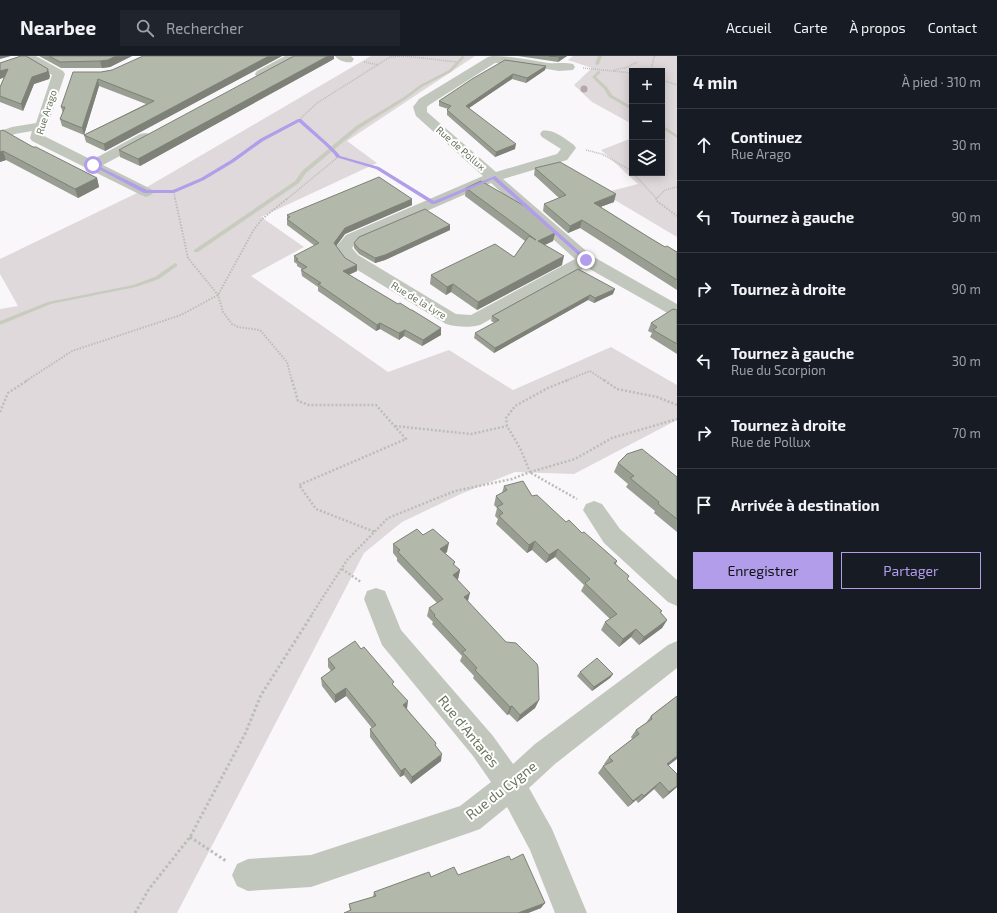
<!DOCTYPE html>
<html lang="fr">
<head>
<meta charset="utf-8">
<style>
	:root { --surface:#171b24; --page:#20242c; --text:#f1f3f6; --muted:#9ea1a6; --line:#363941; --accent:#b19dea }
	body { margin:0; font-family:"Exo 2",sans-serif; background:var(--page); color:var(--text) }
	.controls { position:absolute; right:12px; top:12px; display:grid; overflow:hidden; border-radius:0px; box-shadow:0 2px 10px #0003 }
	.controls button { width:36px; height:36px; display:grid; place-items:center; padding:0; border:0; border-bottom:1px solid var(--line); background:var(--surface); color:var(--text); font:20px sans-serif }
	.stop { position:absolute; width:12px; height:12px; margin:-9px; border:3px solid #b19dea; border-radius:50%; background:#fff }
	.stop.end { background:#b19dea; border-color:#fff; box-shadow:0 1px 4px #0008 }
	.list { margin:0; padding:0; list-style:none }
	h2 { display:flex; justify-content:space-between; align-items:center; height:52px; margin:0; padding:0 16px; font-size:17px }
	h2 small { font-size:13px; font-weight:400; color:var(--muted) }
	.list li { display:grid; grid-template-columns:26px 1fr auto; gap:12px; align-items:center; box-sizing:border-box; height:72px; padding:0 16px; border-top:1px solid var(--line) }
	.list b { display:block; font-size:15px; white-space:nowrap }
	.list p { margin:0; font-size:13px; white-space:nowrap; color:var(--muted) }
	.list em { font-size:13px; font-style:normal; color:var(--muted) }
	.actions { display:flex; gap:8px; padding:12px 16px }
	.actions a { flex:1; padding:9px 0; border:1px solid var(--accent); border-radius:0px; text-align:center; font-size:14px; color:var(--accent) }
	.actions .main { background:var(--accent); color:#111 }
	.icon { flex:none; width:22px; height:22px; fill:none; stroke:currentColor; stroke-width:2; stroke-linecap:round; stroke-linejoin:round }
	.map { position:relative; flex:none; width:677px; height:857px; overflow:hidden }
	header { display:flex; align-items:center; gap:24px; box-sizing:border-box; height:56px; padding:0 20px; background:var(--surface); border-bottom:1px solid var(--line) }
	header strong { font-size:19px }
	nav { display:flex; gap:22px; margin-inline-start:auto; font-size:14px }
	.search { width:280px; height:36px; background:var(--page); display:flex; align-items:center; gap:10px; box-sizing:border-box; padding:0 14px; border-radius:0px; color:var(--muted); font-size:15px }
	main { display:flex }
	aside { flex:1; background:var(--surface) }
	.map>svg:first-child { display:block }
</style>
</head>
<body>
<header>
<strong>Nearbee</strong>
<div class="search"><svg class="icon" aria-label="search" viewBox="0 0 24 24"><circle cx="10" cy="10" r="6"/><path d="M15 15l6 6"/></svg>Rechercher</div>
<nav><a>Accueil</a><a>Carte</a><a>À propos</a><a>Contact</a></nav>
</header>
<main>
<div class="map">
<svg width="677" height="857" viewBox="0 0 677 857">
	<rect width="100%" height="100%" fill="#f9f7f9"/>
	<path fill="#e0d9db" d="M371,0H475L347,85L377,107L261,161L304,191L251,220L388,316L449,294L513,334L611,291L677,329V364L574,418L515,416L463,437L402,466L364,497L177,857H0V253L18,250L0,218V203L135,138Z
		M573,0H677V181L603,137L638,128L601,94L632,82V117H662V15H632V68L592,46L574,29L592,12L568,4Z"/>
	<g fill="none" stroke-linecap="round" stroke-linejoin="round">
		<path fill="#c8ccbe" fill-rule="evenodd" d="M462,0L465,1L451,16L422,31L406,43L360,72L306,117L299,127L198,196H194V194L295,125L302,115L356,70L404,41L420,29L449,14Z
			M598,0H602L599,8L597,9L595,8Z
			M598,15L601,16L596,21L607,31L612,39L632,51V54L609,41L604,33L592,21Z
			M662,69L677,79V82L662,72Z
			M175,207L177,208V210L159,223L136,231L51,248L0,269V265L48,246L133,229L155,221Z"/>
		<path stroke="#babeb7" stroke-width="1.5" stroke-dasharray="1 1" stroke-linecap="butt" d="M364,6L379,9
			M583,12L632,17
			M614,14L628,11L637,6
			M651,15L654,1L656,0
			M662,24L677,29
			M586,94L602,98L632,115
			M338,101L378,112L417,136
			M633,117L656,142
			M164,136C198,132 223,110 251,92C267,82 283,73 299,64
			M174,136L175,143
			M287,143L338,101L327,89L299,64L317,47L390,1L405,0L457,6
			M656,143L665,134L677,131"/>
		<path stroke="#babeb7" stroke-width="2" stroke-dasharray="1.5 1.5" stroke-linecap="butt" d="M175,142L188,202L218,239L223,256L232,268L238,271L260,274L287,306L292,325
			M656,142L657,145L677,160
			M26,325L72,295L181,259L218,239L253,175L262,163L288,142
			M565,325L590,315L605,325"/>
		<path stroke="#babeb7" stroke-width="2.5" stroke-dasharray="2 2" stroke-linecap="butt" d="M292,324L298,345L309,349H376L406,383L299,429L316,453L375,476
			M604,324L617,333L657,341L677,349
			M0,356L8,337L28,324
			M395,370L471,378L507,370
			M530,416L575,403L612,382L677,363
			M531,417L577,443
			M342,513L361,526
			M312,558L347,504L388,462L455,435L512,423L530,416L520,392L507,370L506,362L515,350L548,332L568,324"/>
		<path stroke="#babeb7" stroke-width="3" stroke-dasharray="2.5 2.5" stroke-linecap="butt" d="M190,781L226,805
			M135,857L149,833L190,781L245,678L261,639L313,557"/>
		<path fill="#c2c7be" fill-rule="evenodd" d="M21,0H36L63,15L65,18L44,80L92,104L140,78L145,77L150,78L152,81L150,84L103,109L151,133L154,136L151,139L146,141L141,139L32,85L30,82L32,75L15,78L0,84V75L12,71L36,67L52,19L23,3Z
			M285,0H300L298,3L265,21H257L255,18L257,15Z
			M335,0H351L354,3L352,6C346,7 339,5 335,0Z
			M492,0C511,0 529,4 548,7C557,8 565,6 573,8L575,11L573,14L559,15L511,7H495L429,49L427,51V56L496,116L557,98L561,93L542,81L540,78L542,75C553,72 565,83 574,89L576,92L567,104L503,123L592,200L677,248V261L671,259L586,211L480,269C470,272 456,271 446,268L346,207L335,192L346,179L483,120L416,60L413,51L419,43L488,1ZM491,127L575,203L471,259L456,258L358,199L352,192L358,185Z
			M594,445L602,448L620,473L677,524V550L668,546L604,487L583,454L586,448Z
			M376,532L385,535L401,574L493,680L513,708L535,688L668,589L677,585V612L555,708L529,732L552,773L587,857H555L530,794L507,751L480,773L469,777L311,831L248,835L237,830L232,819L237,808L248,803L311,799L460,750L491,726L473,700L382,589L364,543L367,535Z"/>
	</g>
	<circle fill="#b5a8ab" cx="584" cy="33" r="3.5"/>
	<path fill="#999e92" d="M39,0H132L110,11L102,12H61Z
		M282,0L105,95L86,86L84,79L146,48L99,30L84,79L62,70L60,63L63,57L61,51L101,16L112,14Z
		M518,0H567L558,6Z
		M334,3L140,110L120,101L119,94Z
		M505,4L546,10L545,14L526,27L512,23L469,52L515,93L495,101L447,59V54L448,53L439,50V45Z
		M0,7L50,20L49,23L34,28L23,55L0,46V31L4,21L0,23Z
		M0,75L97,122L99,131L78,142L6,104L0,106Z
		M535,112L614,146L600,151L650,182L665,191L677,196V234L580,172L568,177L543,155L544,148L559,142L534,119Z
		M466,132L555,177L553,185L545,189L562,209L477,254L451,236L446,239L430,228L431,219L514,201L525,185L465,140Z
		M412,149L345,178L336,190L345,202L357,215L349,219L398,248L411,254L441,272V279L422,290L404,280L399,284L380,273L376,275L318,235V231L302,220L301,214L302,213L297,210V208L294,206V200L315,190L287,169V159Z
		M450,174L385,204L375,207L359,198L354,192V187Z
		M578,213L613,238L594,247L588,244L494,297L474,282L475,277L495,267L491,265L492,260Z
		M677,254V298L650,281L652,277L648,275L651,267Z
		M618,407L677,421V476L654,457L655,455L626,431L628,428L614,416Z
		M504,430L532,440L566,466L582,477L617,505L616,508L628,524L667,564L662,572L639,589L631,581L619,591L601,574L605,566L610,563L581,535L584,529L555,501L546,507L532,494L527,497L496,468L498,463L495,460L497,452L494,449L496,440L502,437Z
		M423,479L447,496L445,497L455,506L454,509L460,514L458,523H457L468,546L539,644L535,652L517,666L509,658L507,659L473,622L474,620L460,605L462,600L432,568L433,566L427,560L429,552L437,547L397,505V502L393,497V488Z
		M328,603L394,630L407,653L436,691L441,705L411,728L404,719L400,721L370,681V673L372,672L346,640L335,647L322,630L321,622L331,615L328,611Z
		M580,616L613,618L610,622L592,635L577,620Z
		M677,640L668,709L677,731L663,743L654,733L638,747L636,744L628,751L598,717L603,710L605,709L604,708L609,701L632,683L631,681L636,674L646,667L651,660Z
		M458,819L541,852L528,857H344L350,855L349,848L373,841L374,836L431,821Z"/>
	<path fill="#7d8177" d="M0,0H11L0,3Z
		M116,0H132L110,11L102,12L100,5Z
		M269,0H282L105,95L104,88Z
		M328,0H334V3L140,110L138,103Z
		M561,0H567L558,6L559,1Z
		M546,10L545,14L526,27L527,22Z
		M8,13L10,19L0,23V15Z
		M48,13L50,20L49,23L34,28L23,55L21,48L32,21Z
		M513,18L512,23L466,54V50Z
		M98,23L99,30L84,79L82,72Z
		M516,88L515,93L495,101L496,96Z
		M3,95L6,104L0,106V96Z
		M97,122L99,131L78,142L75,133Z
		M616,138L614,146L592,154L594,147Z
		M412,143V149L345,178L334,193V187L345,172Z
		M582,164L580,172L568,177L570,170Z
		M450,169V174L385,204L375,207V202Z
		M555,177L553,185L536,193L538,185Z
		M564,200L562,209L477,254L478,246Z
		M357,209V215L343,221V215Z
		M453,228L451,236L446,239L447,231Z
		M615,233L613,238L594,247L595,242Z
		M590,239L588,244L494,297L495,292Z
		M380,267V273L376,275L377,269Z
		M441,272V279L422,290L423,284Z
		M405,274L404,280L399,284V277Z
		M535,485L532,494L527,497L529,489Z
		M449,487L447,496L439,502L440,493Z
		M558,493L555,501L546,507L549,499Z
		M460,514L458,523L451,528L453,519Z
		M470,537L468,545L462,550L464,541Z
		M667,564L662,572L639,589L644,581Z
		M636,573L631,581L619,591L623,583Z
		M613,618L610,622L592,635L594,631Z
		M346,632V640L335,647V639Z
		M539,644L535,652L517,666L520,659Z
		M408,645L407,653L403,649Z
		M512,650L509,658L507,659L510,651Z
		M442,698L441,705L411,728L412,721Z
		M677,700V703L661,715L667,708Z
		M405,712L404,719L400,721L401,715Z
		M660,726L654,733L638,747L644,740Z
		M677,730V731L663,743L669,736Z
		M642,738L636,744L628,751L633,745Z
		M545,847L541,852L528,857H518Z"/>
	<path fill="#b2b8aa" stroke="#7d8177" d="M21,0H26L48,13L47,16L32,21L21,48L0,40V31L8,13L0,15V7Z
		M49,0H116L108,4L100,5L60,6Z
		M143,0H269L104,88L84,79L154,45L98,23L82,72L60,63L65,51H61L73,16H101L112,14Z
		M294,0H328L138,103L119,94Z
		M549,0H561L559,1Z
		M505,4L546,10L527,22L513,18L466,50L516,88L496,96L447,54L451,50L439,45L472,23Z
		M3,74L33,91H36L97,122L75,133L3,95L0,96V75Z
		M560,106L616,138L594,147L650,182L665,191L667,190L677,196V224L582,164L570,170L544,148L566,139L535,112Z
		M379,121L412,143L345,172L334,187L345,202L357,209L343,215L398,248L400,247L411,254H412L441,272L423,284L405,274L399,277L380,267L377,269L318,228L321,227L301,214L307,211L296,204L298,203L294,200L319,187L287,163L290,161L287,159Z
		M481,125L528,152L555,177L538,185L564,200L478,246L453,228L447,231L431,219L495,188L514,201L529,180L536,184L466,132Z
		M425,153L450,169L385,199L375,202L359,193L354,187L359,181Z
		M578,213L615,233L595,242L590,239L495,292L475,277L499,264L492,260Z
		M673,253L677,254V288L653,274L657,271L651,267Z
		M642,393L677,421V463L658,448L659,446L630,422L634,420L618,407L627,398Z
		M523,425L532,440L537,439L566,466L569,464L582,477L584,476L617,505L614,507L629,520L627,523L662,555L660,556L667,564L644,581L636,573L623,583L605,566L617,558L585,527L590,523L558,493L549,499L535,485L529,489L499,460L503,457L497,451L503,448L496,440L507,434L504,430Z
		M417,473L423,479L433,473L449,487L440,493L455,506L453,508L460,514L453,519L470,537L464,541L506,586L516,587L537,608L538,611L539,644L520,659L512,650L510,651L475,614L477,612L462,596L466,594L434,560L435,559L429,552L443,543L398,496L400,494L393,488Z
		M355,585L361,593L364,591L394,626L392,628L408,645L403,649L436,687L435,689L442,698L412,721L405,712L401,715L370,673L376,669L346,632L335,639L321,622L335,612L328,603Z
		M597,602L613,618L594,631L580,616Z
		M677,640V700L667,708L677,718V730L669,736L660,726L644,740L642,738L633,745L603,710L613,705L609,701L639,678L636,674L652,663L651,660Z
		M523,798L545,847L518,857H344L351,854L349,848L376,840L374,836L429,816L431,821L454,811L458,819L509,800L511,804Z"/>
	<path fill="#b19dea" d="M298,63H301C307,69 338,95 340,100L379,111L434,145L495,120L589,204L585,205L493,123L435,148H432L376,113L336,101C334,95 306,73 299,66L263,85L234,106L204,124L174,137H144L91,109L94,108L147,134H173L201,122L231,104L260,83Z"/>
	<g text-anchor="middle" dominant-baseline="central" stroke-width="4" stroke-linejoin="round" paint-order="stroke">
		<g font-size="10" fill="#69755d" stroke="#fff">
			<text transform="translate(46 56) rotate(-72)">Rue Arago</text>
			<text transform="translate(461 92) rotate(41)">Rue de Pollux</text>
			<text transform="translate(419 244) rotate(31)">Rue de la Lyre</text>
		</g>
		<g font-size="14" fill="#69755d" stroke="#fff">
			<text transform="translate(469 675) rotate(51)">Rue d'Antarès</text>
			<text transform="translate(501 734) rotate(-38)">Rue du Cygne</text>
		</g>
	</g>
</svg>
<div class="controls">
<button>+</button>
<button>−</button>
<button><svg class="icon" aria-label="layers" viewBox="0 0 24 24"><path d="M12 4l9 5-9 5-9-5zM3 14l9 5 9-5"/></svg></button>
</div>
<div class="stop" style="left:93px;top:109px"></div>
<div class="stop end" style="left:586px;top:204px"></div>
</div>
<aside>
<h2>4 min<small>À pied · 310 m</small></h2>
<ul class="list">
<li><svg class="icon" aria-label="ahead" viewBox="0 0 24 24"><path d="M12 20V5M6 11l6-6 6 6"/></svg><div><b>Continuez</b><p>Rue Arago</p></div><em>30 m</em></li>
<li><svg class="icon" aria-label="left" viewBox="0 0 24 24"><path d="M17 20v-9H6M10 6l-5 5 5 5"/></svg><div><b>Tournez à gauche</b></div><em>90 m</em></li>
<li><svg class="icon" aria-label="right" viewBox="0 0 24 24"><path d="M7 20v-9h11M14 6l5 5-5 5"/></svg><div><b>Tournez à droite</b></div><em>90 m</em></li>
<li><svg class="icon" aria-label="left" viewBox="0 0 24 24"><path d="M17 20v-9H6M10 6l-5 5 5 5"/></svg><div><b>Tournez à gauche</b><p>Rue du Scorpion</p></div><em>30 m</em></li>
<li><svg class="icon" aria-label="right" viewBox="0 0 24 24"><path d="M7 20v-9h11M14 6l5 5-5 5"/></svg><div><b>Tournez à droite</b><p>Rue de Pollux</p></div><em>70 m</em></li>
<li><svg class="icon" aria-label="arrive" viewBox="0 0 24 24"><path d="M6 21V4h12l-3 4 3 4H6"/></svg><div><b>Arrivée à destination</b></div></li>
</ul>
<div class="actions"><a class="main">Enregistrer</a><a>Partager</a></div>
</aside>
</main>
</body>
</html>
